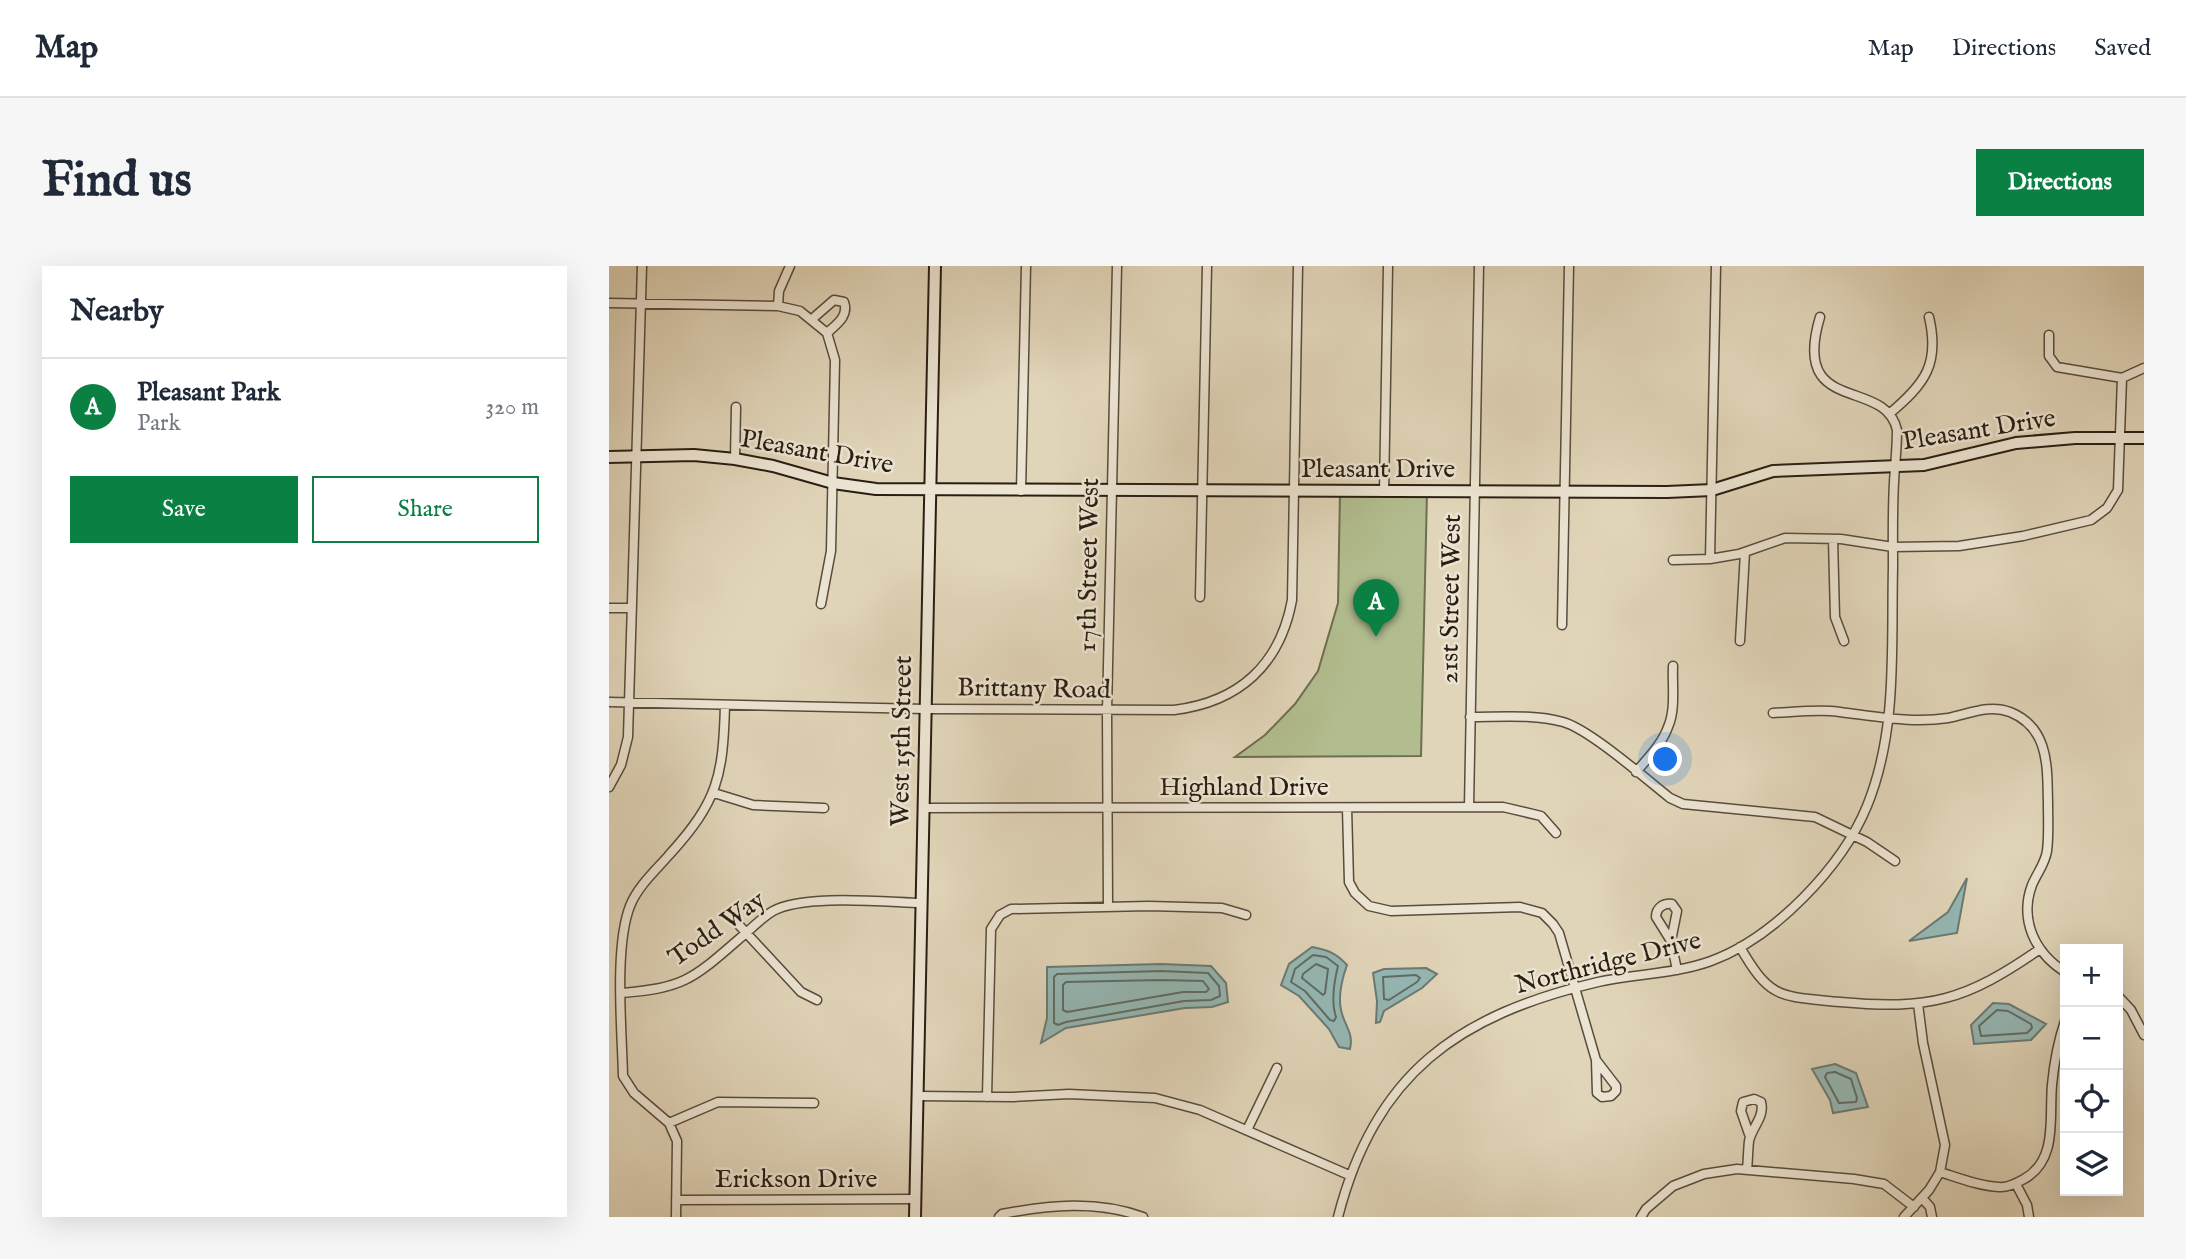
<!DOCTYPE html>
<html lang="en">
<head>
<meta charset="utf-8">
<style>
	:root { --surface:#fff; --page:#f6f6f7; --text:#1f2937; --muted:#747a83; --line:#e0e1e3; --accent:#0b8043 }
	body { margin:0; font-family:"IM FELL English",serif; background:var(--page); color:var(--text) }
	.controls { position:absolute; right:21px; bottom:21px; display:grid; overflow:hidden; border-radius:0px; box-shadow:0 7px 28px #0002 }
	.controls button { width:63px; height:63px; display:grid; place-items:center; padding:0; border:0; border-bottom:2px solid var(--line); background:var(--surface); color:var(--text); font:35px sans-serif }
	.you { position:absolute; left:1057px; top:494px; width:24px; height:24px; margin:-18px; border:5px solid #fff; border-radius:50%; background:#1a73e8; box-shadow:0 0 0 10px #1a73e833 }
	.badge { display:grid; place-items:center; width:46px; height:46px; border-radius:50%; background:var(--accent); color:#fff; font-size:23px; font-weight:700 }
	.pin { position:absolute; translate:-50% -58px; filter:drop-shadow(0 2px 4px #0008) }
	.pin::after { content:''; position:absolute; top:37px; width:24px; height:21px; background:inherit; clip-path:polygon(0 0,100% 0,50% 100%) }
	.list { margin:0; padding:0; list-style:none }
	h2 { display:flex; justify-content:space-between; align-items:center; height:91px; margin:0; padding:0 28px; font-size:30px }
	h2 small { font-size:23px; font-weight:400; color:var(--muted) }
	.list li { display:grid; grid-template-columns:46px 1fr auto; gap:21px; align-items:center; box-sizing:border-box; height:98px; padding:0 28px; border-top:2px solid var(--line) }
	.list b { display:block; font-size:26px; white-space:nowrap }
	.list p { margin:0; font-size:23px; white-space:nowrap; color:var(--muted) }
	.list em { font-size:23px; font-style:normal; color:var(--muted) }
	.actions { display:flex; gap:14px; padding:21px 28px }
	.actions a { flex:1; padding:16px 0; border:2px solid var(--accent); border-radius:0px; text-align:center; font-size:24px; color:var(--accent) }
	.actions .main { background:var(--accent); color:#fff }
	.icon { flex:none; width:38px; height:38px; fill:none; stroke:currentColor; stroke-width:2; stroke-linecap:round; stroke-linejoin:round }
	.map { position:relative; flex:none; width:1535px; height:951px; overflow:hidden; border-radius:0px }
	header { display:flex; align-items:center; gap:42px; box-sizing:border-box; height:98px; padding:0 35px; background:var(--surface); border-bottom:2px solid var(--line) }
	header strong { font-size:33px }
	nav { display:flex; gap:38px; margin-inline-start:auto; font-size:24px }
	.intro { display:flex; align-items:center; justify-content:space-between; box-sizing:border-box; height:168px; padding:0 42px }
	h1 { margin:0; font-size:49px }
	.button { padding:18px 32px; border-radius:0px; background:var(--accent); color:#fff; font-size:24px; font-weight:700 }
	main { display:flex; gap:42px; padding:0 42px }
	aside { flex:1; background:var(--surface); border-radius:0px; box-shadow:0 7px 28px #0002 }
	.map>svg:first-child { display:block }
</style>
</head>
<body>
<header>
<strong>Map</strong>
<nav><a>Map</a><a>Directions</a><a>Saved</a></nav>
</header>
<div class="intro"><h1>Find us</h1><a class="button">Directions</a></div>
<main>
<aside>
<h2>Nearby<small></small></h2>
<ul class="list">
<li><span class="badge">A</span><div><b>Pleasant Park</b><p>Park</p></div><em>320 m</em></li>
</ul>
<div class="actions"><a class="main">Save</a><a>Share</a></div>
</aside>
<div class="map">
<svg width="1535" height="951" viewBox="0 0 1535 951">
	<rect width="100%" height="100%" fill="#e1d5b9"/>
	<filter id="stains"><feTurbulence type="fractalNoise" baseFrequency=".00286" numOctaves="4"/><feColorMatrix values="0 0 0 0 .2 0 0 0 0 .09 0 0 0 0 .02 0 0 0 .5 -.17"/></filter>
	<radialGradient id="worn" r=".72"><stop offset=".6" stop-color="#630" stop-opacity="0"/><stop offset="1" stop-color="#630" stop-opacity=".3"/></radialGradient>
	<path fill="#b2bd8f" stroke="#6e6e50" stroke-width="2" d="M731,226H818L812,490L626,491L656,469L686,438L709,405L729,337Z"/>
	<path fill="#95b8b5" stroke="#6a7a74" stroke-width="2" d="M1358,612L1348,667L1300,675L1339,646Z
		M703,681C719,684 727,687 738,699C733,713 729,730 732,744C735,759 745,767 741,783L730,781L720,763L690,730L672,719L680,698Z
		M552,698L602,700L617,717L619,736L603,741L576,742L457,762L432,777L438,752V701Z
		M817,702L828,708L813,722L775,745L771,756L767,757L768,735L764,707L775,703Z
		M1384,737L1400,738L1437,758L1422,774L1365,778L1362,759Z
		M1226,798L1247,807L1259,841L1224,847L1221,834L1203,803Z"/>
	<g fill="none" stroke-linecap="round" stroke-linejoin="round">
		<path stroke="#606b64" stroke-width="2" d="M704,689L717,691L729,700C725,716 722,736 727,751L725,755L721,754L696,725L682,716L686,703Z
			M707,698L719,703L716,727L714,729L693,712L694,708Z
			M552,705L599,707L610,720L611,730L602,734L575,735L457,756L449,759L445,757V711L448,708Z
			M807,709L811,712L808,716L780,734L775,733L774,711Z
			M552,714L594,715L600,723L597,726H574L458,746L454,744V719L457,716Z
			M1388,744L1399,745L1422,758L1423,762L1418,767L1372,770L1370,760Z
			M1226,806L1242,813L1248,832L1247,836L1230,837L1216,811L1218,807Z"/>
		<g stroke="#584c3c" stroke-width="11">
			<path id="street" d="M1107,0L1101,293L1130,288L1176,272L1232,273L1284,281L1350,280L1414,270L1482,254L1498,242L1509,224L1513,112L1535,102
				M0,37L169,40L191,45L218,67L226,94L222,285L212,338
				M169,40L170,25L181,0
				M202,54L225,34L235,36C240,50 228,58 218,67
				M1440,69V90L1448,101L1513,112
				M1280,148C1316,118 1331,98 1320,51
				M126,193L127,141
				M412,225L417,0
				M775,226L779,0
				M1224,273L1226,351L1235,375
				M1064,294L1101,293
				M591,331L598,0
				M0,342H23
				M953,359L960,0
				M1131,375L1136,286
				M0,436L317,443L565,444C630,436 671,399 683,334L689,0
				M1164,447C1183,446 1203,444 1222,445C1261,449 1300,458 1339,452C1360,448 1380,438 1401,446C1441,462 1438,502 1439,537C1439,553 1440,570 1438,585C1436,598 1428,607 1423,619C1410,654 1426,687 1456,706
				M861,451C891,451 925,448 954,456C980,463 1037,513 1061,532L1074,538L1206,551L1258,576L1286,595
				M1027,506C1039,492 1053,478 1059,461C1067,443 1063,419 1064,400
				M0,521L12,499L19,471L33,0
				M105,527L144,539L215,542
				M860,541L870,0
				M314,542L894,541L932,550L947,567
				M738,542L740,616L746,627L760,640L782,645L911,641L933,647L944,658L950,667L987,794L1007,820V825L1002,830L993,831L988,827L987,794
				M499,641L498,445L508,0
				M129,658L192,726L208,734
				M1062,675L1047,651C1047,642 1054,637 1063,638L1068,645L1062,675L1068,704
				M1131,681C1162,735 1172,730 1231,736C1321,744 1356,735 1431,683
				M13,727C75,722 84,713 130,673C141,664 152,652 164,645C195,628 275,636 312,637
				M1509,730L1522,744L1535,769
				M309,830L404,831L460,828L546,832L591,844L740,909
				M378,831L382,663L391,649L402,643L540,640L613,642L637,649
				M60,857L109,836L205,837
				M638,864L668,802
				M1138,904C1139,894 1139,884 1140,875C1143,861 1156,851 1152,836L1145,833L1134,836L1132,845L1141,871
				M1331,906C1350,912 1370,920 1390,921C1398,922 1408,917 1415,913C1449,894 1440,852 1443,819C1445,797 1449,776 1456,755
				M1407,918L1418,939L1420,951
				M1313,932L1321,941L1323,951
				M67,934L306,933
				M67,951L68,875L60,857L25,827L14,810C13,764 5,681 21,640C29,620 47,604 60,589C109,535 114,511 116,439
				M390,951L393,948C440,939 488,934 534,951
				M729,951C766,807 849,749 989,716C1026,708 1066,708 1102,695C1165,672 1233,601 1258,540C1289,464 1282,381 1284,301C1284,268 1283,235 1286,202C1287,189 1288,177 1288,164C1276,110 1181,151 1211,51
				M1032,951L1037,943L1064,920L1095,908L1128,903L1245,913L1275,918L1305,941
				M1295,951L1320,924L1331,906L1336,879L1314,777L1309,738"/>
		</g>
		<g stroke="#2a1e12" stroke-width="14">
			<path id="secondary" d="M0,191L85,189L126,193L164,200L224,217L267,223L1058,226L1103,224L1164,205L1315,199L1407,177L1466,172H1535
				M306,951L326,0"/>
		</g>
		<use href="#street" stroke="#ece4d2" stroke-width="8"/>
		<use href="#secondary" stroke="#ece4d2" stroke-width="10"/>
	</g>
	<g text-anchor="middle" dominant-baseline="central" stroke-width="5" stroke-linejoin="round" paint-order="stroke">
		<g font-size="26" fill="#2a1e12" stroke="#ece4d2">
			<text transform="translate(1370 164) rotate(-9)">Pleasant Drive</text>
			<text transform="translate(208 186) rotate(10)">Pleasant Drive</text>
			<text x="769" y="203">Pleasant Drive</text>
			<text transform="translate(480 299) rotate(-89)">17th Street West</text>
			<text transform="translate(842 333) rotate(-89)">21st Street West</text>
			<text transform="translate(425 423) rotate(1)">Brittany Road</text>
			<text transform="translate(293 475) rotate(-89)">West 15th Street</text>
			<text x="635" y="521">Highland Drive</text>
			<text transform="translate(108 663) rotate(-35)">Todd Way</text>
			<text transform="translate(999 697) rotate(-14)">Northridge Drive</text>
			<text x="187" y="913">Erickson Drive</text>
		</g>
	</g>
	<rect width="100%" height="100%" filter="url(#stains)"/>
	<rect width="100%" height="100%" fill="url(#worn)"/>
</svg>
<div class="controls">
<button>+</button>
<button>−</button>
<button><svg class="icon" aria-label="locate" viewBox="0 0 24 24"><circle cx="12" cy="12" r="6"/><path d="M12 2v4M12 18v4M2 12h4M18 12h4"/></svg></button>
<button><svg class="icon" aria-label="layers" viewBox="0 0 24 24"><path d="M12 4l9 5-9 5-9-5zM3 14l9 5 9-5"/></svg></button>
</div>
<div class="you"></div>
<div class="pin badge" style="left:767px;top:371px">A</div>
</div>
</main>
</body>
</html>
